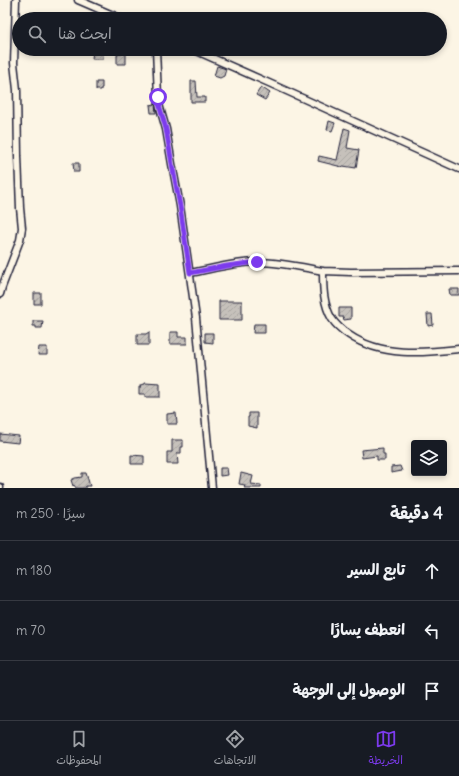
<!DOCTYPE html>
<html lang="ar">
<head>
<meta charset="utf-8">
<style>
	:root { --surface:#171b24; --page:#242831; --text:#f1f3f6; --muted:#9ea1a6; --line:#363941; --accent:#7c3aed }
	body { margin:0; font-family:Delius,"Playpen Sans Arabic",sans-serif; background:var(--page); color:var(--text); direction:rtl }
	.controls { position:absolute; right:12px; bottom:12px; display:grid; overflow:hidden; border-radius:4px; box-shadow:0 2px 6px #0003 }
	.controls button { width:36px; height:36px; display:grid; place-items:center; padding:0; border:0; border-bottom:1px solid var(--line); background:var(--surface); color:var(--text); font:20px sans-serif }
	.stop { position:absolute; width:12px; height:12px; margin:-9px; border:3px solid #7c3aed; border-radius:50%; background:#fff }
	.stop.end { background:#7c3aed; border-color:#fff; box-shadow:0 1px 4px #0008 }
	.list { margin:0; padding:0; list-style:none }
	h2 { display:flex; justify-content:space-between; align-items:center; height:52px; margin:0; padding:0 16px; font-size:17px }
	h2 small { font-size:13px; font-weight:400; color:var(--muted) }
	.list li { display:grid; grid-template-columns:26px 1fr auto; gap:12px; align-items:center; box-sizing:border-box; height:60px; padding:0 16px; border-top:1px solid var(--line) }
	.list b { display:block; font-size:15px; white-space:nowrap }
	.list em { font-size:13px; font-style:normal; color:var(--muted) }
	.icon { flex:none; width:22px; height:22px; fill:none; stroke:currentColor; stroke-width:2; stroke-linecap:round; stroke-linejoin:round }
	.map { position:relative; flex:none; width:459px; height:488px; overflow:hidden; direction:ltr }
	.search { position:absolute; background:var(--surface); box-shadow:0 2px 6px #0003; left:12px; right:12px; top:12px; height:44px; display:flex; align-items:center; gap:10px; box-sizing:border-box; padding:0 14px; border-radius:22px; color:var(--muted); font-size:15px }
	.sheet { height:232px; background:var(--surface) }
	nav { display:flex; justify-content:space-around; align-items:center; box-sizing:border-box; height:56px; border-top:1px solid var(--line); background:var(--surface); font-size:11px; color:var(--muted) }
	nav a { display:grid; justify-items:center; gap:2px }
	nav .on { color:var(--accent) }
	.map>svg:first-child { display:block }
</style>
</head>
<body>
<div class="map">
<svg width="459" height="488" viewBox="0 0 459 488">
	<defs>
		<pattern id="building-hatch" width="6" height="6" patternUnits="userSpaceOnUse"><rect width="6" height="6" fill="#c6c1bb"/><path d="M-1 1l2-2M0 6l6-6M5 7l2-2" fill="none" stroke="#aaa6a2"/></pattern>
	</defs>
	<rect width="100%" height="100%" fill="#fcf5e5"/>
	<filter id="ink" filterUnits="userSpaceOnUse"><feTurbulence type="fractalNoise" baseFrequency=".025" numOctaves="2"/><feDisplacementMap in="SourceGraphic" scale="8" xChannelSelector="R" yChannelSelector="G"/><feConvolveMatrix kernelMatrix="1 2 1 2 8 2 1 2 1" color-interpolation-filters="sRGB"/></filter>
	<g filter="url(#ink)">
		<path fill="url(#building-hatch)" stroke="#22223b" d="M93,49H104L103,59H92Z
			M118,53H126V64H117V55H118Z
			M217,66L226,69L224,76L220,78L214,76Z
			M191,81H196L197,97H205V102H191Z
			M96,82H102V88H101V90H96Z
			M261,87L270,93L265,100L256,95Z
			M155,104L156,113H151L150,105Z
			M329,121L335,123L332,131L327,130Z
			M344,128L350,130L347,148L359,150L356,168L343,166L342,167L318,161L319,156L337,160Z
			M73,163H79V172H74Z
			M449,289H459V295H450Z
			M34,293H41V304H34Z
			M219,301H242V320H219Z
			M339,308H351V319L344,320L343,317H339Z
			M427,314H432L433,325L428,326Z
			M33,321H43L42,328H36V326H33Z
			M254,324H265V333H253Z
			M149,332V345H137V334H146Z
			M170,332H178V337H187V344H170Z
			M205,333H213V343L205,342Z
			M39,347H47V355H38Z
			M145,383L160,384V397H145V394H139V387H141L140,385L145,384Z
			M176,413L177,424H167V414Z
			M249,413H257V428L248,426V417H249Z
			M0,434L19,436L18,443L0,441Z
			M172,440H183V447H181V453H177L178,464H167V452H172Z
			M383,448V454H385V460H377V456L362,458L361,450Z
			M131,455L144,456V464H131Z
			M400,466L402,471L391,473V467Z
			M220,468H227L228,475L220,476Z
			M82,473H86L90,486H86L85,488H76L74,485L73,486L71,480L75,478L82,477Z
			M241,473L253,476L251,484L261,485V488H244L245,485L239,484Z"/>
		<g fill="none" stroke-linecap="round" stroke-linejoin="round">
			<g stroke="#22223b" stroke-width="9">
				<path id="minor" d="M78,0L122,19
					M156,49L158,97L160,108L166,129L172,164L180,206L196,318L212,488
					M192,49L269,83L459,169
					M323,271L351,272L459,271
					M190,273C212,269 235,262 258,262C279,262 301,267 323,271C323,287 323,304 332,319C336,325 343,331 349,335C381,357 423,353 459,349
					M0,294L2,287L20,240L22,228L20,208L18,156L17,90L14,63L16,0
					M0,487V488"/>
			</g>
			<use href="#minor" stroke="#fcf5e5" stroke-width="6"/>
		</g>
	</g>
	<g fill="none" stroke-linecap="round" stroke-linejoin="round" filter="url(#ink)">
		<path stroke="#7c3aed" stroke-width="5" d="M158,97L160,108L166,129L172,164L180,206L190,273L227,266L257,262"/>
	</g>
</svg>
<div class="controls">
<button><svg class="icon" aria-label="layers" viewBox="0 0 24 24"><path d="M12 4l9 5-9 5-9-5zM3 14l9 5 9-5"/></svg></button>
</div>
<div class="stop" style="left:158px;top:97px"></div>
<div class="stop end" style="left:257px;top:262px"></div>
<div class="search"><svg class="icon" aria-label="search" viewBox="0 0 24 24"><circle cx="10" cy="10" r="6"/><path d="M15 15l6 6"/></svg>ابحث هنا</div>
</div>
<section class="sheet">
<h2>4 دقيقة<small>سيرًا · 250 m</small></h2>
<ul class="list">
<li><svg class="icon" aria-label="ahead" viewBox="0 0 24 24"><path d="M12 20V5M6 11l6-6 6 6"/></svg><div><b>تابع السير</b></div><em>180 m</em></li>
<li><svg class="icon" aria-label="left" viewBox="0 0 24 24"><path d="M17 20v-9H6M10 6l-5 5 5 5"/></svg><div><b>انعطف يسارًا</b></div><em>70 m</em></li>
<li><svg class="icon" aria-label="arrive" viewBox="0 0 24 24"><path d="M6 21V4h12l-3 4 3 4H6"/></svg><div><b>الوصول إلى الوجهة</b></div></li>
</ul>
</section>
<nav>
<a class="on"><svg class="icon" aria-label="map" viewBox="0 0 24 24"><path d="M3 6l6-2 6 2 6-2v14l-6 2-6-2-6 2zM9 4v14M15 6v14"/></svg>الخريطة</a>
<a><svg class="icon" aria-label="directions" viewBox="0 0 24 24"><path d="M12 3l9 9-9 9-9-9zM9 14v-3h6M13 9l2 2-2 2"/></svg>الاتجاهات</a>
<a><svg class="icon" aria-label="saved" viewBox="0 0 24 24"><path d="M7 4h10v16l-5-4-5 4z"/></svg>المحفوظات</a>
</nav>
</body>
</html>
